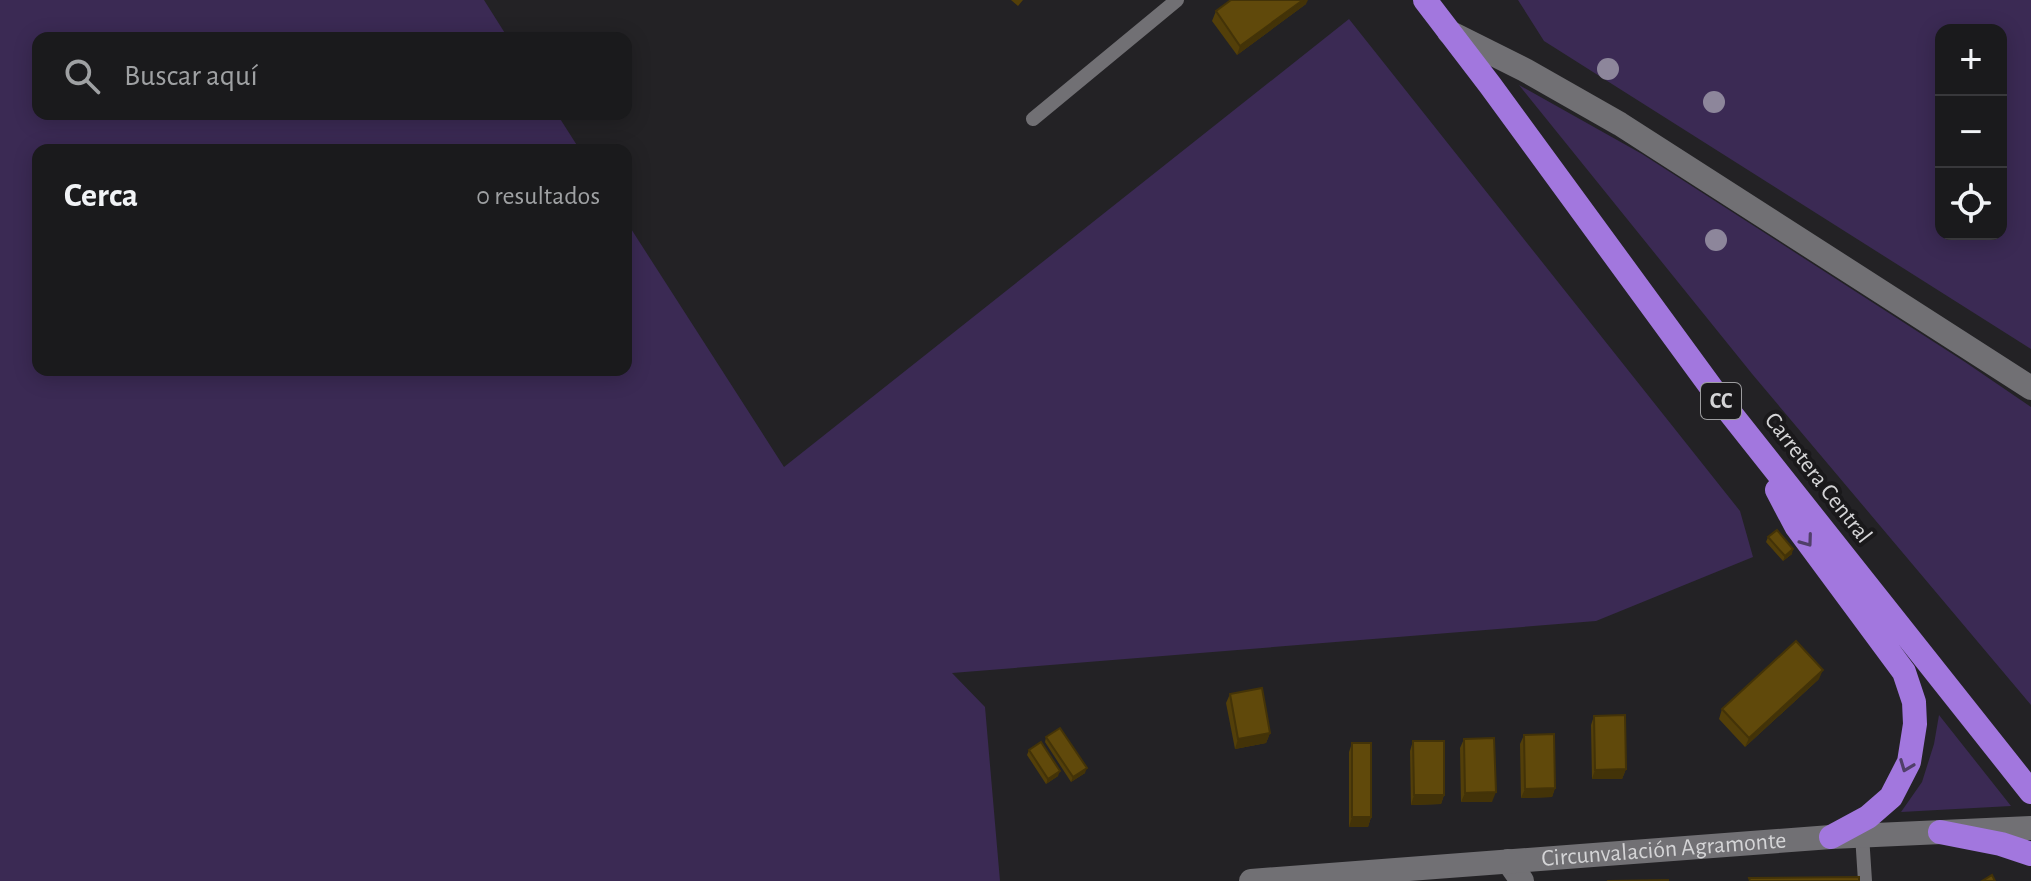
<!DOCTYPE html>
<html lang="es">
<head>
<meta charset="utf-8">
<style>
	:root { --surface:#1a1a1c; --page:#232325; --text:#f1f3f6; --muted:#9fa1a3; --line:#38383b }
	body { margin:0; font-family:"Alegreya Sans",sans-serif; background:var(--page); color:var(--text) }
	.controls { position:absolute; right:24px; top:24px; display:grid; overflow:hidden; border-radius:16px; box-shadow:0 4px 20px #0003 }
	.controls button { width:72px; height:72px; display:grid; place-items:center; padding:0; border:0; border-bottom:2px solid var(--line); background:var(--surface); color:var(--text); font:40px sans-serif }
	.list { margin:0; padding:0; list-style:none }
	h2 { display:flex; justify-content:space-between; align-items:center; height:104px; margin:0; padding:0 32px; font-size:34px }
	h2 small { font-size:26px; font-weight:400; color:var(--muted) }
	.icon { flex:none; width:44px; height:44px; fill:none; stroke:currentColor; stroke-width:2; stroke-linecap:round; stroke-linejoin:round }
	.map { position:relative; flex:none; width:2031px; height:881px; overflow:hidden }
	.search { position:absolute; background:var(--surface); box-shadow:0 4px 20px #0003; left:32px; top:32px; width:600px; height:88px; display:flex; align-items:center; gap:20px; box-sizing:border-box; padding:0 28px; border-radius:16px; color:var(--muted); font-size:30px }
	.panel { position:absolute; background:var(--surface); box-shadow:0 4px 20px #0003; left:32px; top:144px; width:600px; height:232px; border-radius:16px }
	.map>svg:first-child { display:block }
</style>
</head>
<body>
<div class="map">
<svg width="2031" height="881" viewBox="0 0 2031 881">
	<rect width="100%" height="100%" fill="#232225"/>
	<path fill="#3b2a54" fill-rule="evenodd" d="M0,0H484L508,38H38V114H557L580,150H38V370H626V221L784,467L1349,19L1740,511L1753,557L1596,621L952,673L985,707L1000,881H0Z
		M1518,0H2031V349L1544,41ZM2001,30V234H1941V30Z
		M1519,85L1642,154L1965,362L2031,407V705L1753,375Z
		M1939,715L2011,806L1901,812L1922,782L1934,744Z"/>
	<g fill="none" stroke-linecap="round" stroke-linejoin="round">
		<path stroke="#717074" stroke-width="14" d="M1033,119L1177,0
			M1862,835L1865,881"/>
		<path stroke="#717074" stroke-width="24" d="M1449,32L1525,70L1620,124L2031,388
			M1508,861L1522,881"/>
		<path stroke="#717074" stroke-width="24" id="s1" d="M1251,881L1831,837L2031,828"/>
		<path stroke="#a277de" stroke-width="24" d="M1425,0L1490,85L1724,405L2031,792
			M1777,490L1796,526L1904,672L1914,702L1915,724L1909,762L1891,797L1868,817L1831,837
			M1940,832L2001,844L2031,854"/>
	</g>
	<g fill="#8d869b">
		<circle cx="1608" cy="69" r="11"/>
		<circle cx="1714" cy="102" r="11"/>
		<circle cx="1716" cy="240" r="11"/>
	</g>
	<path fill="#533f09" d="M1011,0H1023L1018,6Z
		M1306,4L1237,55L1212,21L1216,11Z
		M1768,537L1792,554L1783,561L1766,542Z
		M1819,679L1745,747L1719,719L1722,709Z
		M1230,694L1270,733L1266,743L1235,749L1226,703Z
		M1594,716L1626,769L1622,779H1592L1591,725Z
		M1524,735L1555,788L1552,797L1521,798L1520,744Z
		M1046,737L1085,773L1071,782L1045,742Z
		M1464,739L1492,802H1461L1460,748Z
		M1413,741L1444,795L1441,804L1411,805L1410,751Z
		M1352,743L1371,817L1368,827H1349V752Z
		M1029,750L1058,776L1046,784L1027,755Z"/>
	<path fill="#433308" d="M1303,0H1308L1306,4L1237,55L1240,46Z
		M1793,549L1792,554L1783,561L1785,556Z
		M1823,670L1819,679L1745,747L1749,738Z
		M1270,733L1266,743L1235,749L1238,739Z
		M1087,768L1085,773L1071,782L1073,777Z
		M1626,769L1622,779H1592L1595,770Z
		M1060,771L1058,776L1046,784L1048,779Z
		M1555,788L1552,797L1521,798L1525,789Z
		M1496,792L1492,802H1461L1465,793Z
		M1414,795H1444L1441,804L1411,805Z
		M1352,817H1371L1368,827H1349Z"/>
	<path fill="#60490b" stroke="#433308" stroke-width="2" d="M1231,0H1303L1240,46L1216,11Z
		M1777,530L1793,549L1785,556L1768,537Z
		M1796,641L1823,670L1749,738L1722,709Z
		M1262,688L1270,733L1238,739L1230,694Z
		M1625,715L1626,769L1595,770L1594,716Z
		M1060,728L1087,768L1073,777L1046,737Z
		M1554,734L1555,788L1525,789L1524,735Z
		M1494,738L1496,792L1465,793L1464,739Z
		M1413,741H1444V795H1414Z
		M1041,742L1060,771L1048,779L1029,750Z
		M1352,743H1371V817H1352Z
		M1992,875L1995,881H1982Z
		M1859,877V881H1750L1749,878Z
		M1668,880V881H1607Z"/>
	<defs><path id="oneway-chevron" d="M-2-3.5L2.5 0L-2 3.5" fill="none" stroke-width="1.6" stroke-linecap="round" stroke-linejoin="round" transform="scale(2)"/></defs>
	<g stroke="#503f69">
		<use href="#oneway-chevron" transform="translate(1807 541) rotate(54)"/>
		<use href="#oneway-chevron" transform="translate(1906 766) rotate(111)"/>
	</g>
	<g text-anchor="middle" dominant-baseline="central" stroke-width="8" stroke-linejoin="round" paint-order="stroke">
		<rect fill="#1a191b" stroke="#9c9c9e" stroke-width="2" x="1701" y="383" width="40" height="36" rx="6"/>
		<g font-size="22" font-weight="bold" fill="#d4d4d6">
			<text x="1721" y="401">CC</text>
		</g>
		<g font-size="24" fill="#d4d4d6" stroke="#1a191b">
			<text transform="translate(1818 478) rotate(52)">Carretera Central</text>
			<text stroke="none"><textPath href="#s1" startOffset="414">Circunvalación Agramonte</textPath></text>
		</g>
	</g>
</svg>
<div class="controls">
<button>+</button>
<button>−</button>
<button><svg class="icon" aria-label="locate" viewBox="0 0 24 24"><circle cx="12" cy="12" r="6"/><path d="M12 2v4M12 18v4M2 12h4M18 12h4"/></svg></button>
</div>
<div class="search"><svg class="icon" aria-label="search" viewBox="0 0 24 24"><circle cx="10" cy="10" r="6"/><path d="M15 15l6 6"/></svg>Buscar aquí</div>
<section class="panel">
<h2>Cerca<small>0 resultados</small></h2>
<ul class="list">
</ul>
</section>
</div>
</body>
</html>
